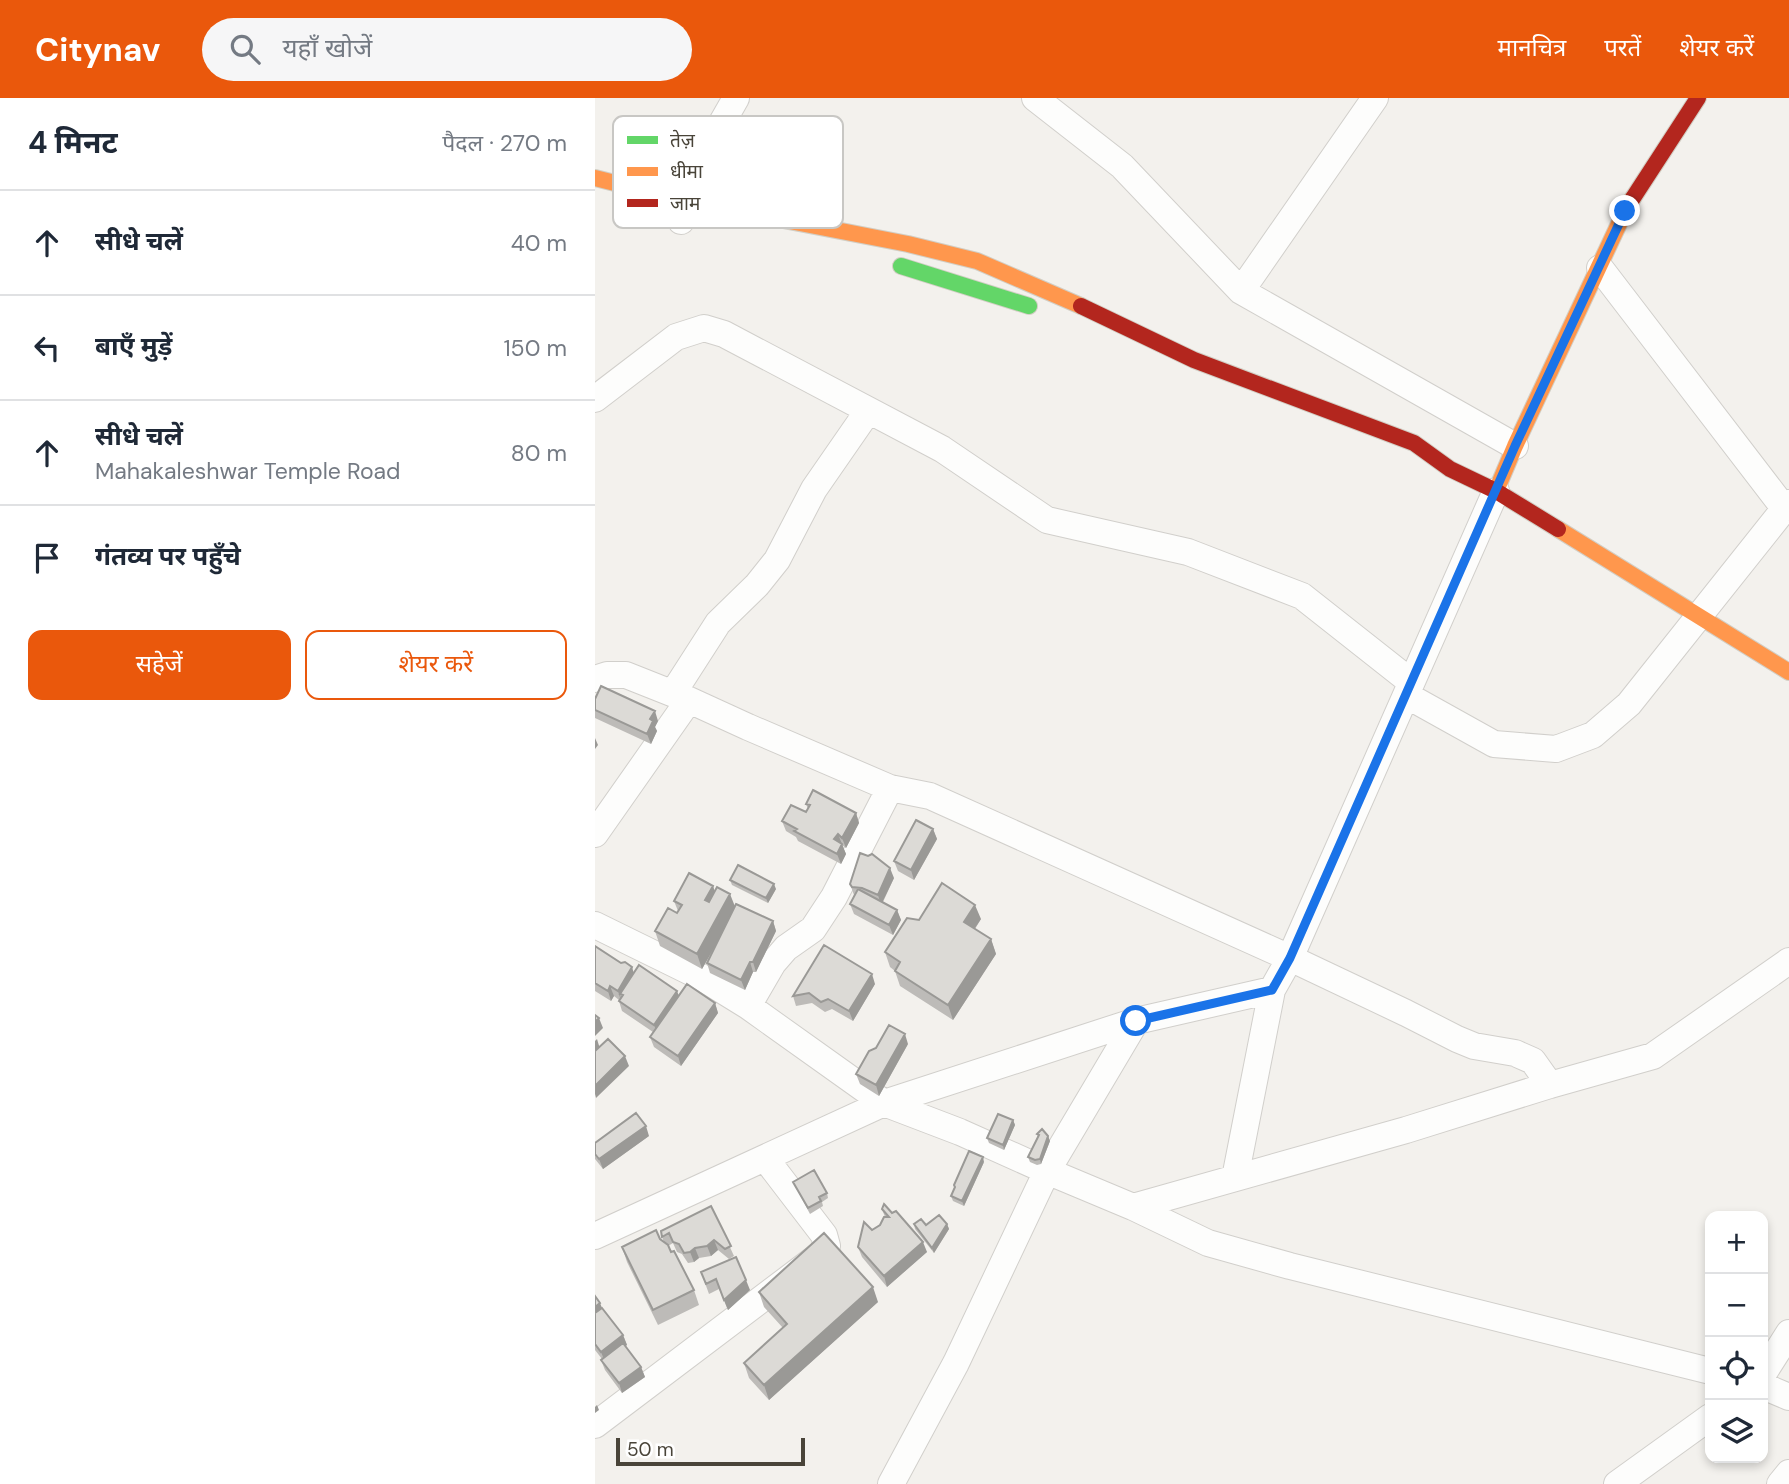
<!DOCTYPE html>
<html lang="hi">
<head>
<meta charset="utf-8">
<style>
	:root { --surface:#fff; --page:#f6f6f7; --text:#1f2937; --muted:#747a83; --line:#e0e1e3; --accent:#ea580c }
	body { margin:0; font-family:"DM Sans","Noto Sans Devanagari",sans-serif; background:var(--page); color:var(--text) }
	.controls { position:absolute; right:21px; bottom:21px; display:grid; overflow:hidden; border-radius:14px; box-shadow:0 4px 10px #0003 }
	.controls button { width:63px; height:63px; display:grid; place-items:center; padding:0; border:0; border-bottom:2px solid var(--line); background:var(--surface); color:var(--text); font:35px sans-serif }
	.scale { position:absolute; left:21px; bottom:18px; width:189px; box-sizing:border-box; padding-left:7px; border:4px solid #494439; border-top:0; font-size:19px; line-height:24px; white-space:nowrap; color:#494439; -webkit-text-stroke:5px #fff; paint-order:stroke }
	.stop { position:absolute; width:21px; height:21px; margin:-16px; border:5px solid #1a73e8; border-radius:50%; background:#fff }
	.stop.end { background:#1a73e8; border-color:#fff; box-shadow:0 2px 7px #0008 }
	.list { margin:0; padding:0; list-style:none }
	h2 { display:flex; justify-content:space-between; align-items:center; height:91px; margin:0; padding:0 28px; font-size:30px }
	h2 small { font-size:23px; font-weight:400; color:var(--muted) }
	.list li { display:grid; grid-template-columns:46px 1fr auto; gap:21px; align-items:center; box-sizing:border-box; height:105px; padding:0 28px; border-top:2px solid var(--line) }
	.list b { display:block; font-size:26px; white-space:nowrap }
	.list p { margin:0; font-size:23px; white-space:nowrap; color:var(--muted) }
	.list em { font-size:23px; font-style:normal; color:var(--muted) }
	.actions { display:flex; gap:14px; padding:21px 28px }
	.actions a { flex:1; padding:16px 0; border:2px solid var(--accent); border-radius:14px; text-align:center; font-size:24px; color:var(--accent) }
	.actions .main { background:var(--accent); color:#fff }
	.icon { flex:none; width:38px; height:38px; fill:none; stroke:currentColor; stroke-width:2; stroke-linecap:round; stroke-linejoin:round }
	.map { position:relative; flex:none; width:1194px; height:1386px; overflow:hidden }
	header { display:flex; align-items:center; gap:42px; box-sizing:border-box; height:98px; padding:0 35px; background:var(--accent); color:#fff }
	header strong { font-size:33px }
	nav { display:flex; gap:38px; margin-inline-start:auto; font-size:24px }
	.search { width:490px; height:63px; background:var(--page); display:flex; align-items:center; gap:18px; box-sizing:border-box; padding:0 24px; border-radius:38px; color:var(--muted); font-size:26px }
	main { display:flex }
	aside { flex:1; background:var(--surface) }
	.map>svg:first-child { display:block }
</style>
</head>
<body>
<header>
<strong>Citynav</strong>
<div class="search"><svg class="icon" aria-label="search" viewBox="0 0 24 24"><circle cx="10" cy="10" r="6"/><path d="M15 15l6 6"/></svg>यहाँ खोजें</div>
<nav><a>मानचित्र</a><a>परतें</a><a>शेयर करें</a></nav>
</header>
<main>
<aside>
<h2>4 मिनट<small>पैदल · 270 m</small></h2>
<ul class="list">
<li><svg class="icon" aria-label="ahead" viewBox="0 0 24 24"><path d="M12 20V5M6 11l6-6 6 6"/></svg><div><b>सीधे चलें</b></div><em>40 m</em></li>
<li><svg class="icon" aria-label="left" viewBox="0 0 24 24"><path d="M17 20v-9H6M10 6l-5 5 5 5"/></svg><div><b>बाएँ मुड़ें</b></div><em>150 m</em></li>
<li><svg class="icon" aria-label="ahead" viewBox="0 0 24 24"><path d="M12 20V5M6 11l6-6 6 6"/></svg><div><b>सीधे चलें</b><p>Mahakaleshwar Temple Road</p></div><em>80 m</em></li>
<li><svg class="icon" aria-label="arrive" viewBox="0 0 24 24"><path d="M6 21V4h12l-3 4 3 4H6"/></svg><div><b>गंतव्य पर पहुँचे</b></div></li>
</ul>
<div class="actions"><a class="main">सहेजें</a><a>शेयर करें</a></div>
</aside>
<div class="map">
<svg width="1194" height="1386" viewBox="0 0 1194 1386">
	<rect width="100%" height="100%" fill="#f3f1ed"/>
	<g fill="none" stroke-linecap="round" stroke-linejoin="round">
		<g stroke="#d1cfcb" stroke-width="28">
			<path id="street" d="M440,0L527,68L646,193L920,348
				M86,123L91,103L108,58L141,0
				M1005,170L1189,410
				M646,193L780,0
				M0,301L81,239L109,230L129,236L347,351L452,422L593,454L707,498L816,584
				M0,581L12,577H31L94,602L153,629L295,690L335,698L695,860L811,915L862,941L879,948L920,955L938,963L955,987
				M78,595L123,525L162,487L182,462L219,391L273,313
				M811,597L899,646L961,651L998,637L1034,606L1194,405
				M0,736L94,602
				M0,827L106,879L153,908L289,1005L365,1034L452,1073L538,1109L613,1145L695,1168L1115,1273
				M153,908L178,865L191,850L218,831L239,799L295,690
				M640,1080L677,892
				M538,1109L811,1032L955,987L1058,958L1194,863
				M0,1138L289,1005L541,923L677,892L695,860L901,393
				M1168,1276L1194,1235
				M1168,1288L1194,1299
				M0,1327L226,1156L232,1148L229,1137L170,1060
				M296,1386L361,1265L452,1073L541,923
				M1022,1386L1115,1319
				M1185,1386L1194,1375"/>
		</g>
		<g stroke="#d2cec4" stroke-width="18">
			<path id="fast" d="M306,168L434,208"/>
		</g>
		<g stroke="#d2cec4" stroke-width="18">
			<path id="slow" d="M0,80L91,103L313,146L382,163L486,208
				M901,393L920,348L1030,113L1038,100
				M963,431L1194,574"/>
		</g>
		<g stroke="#d2cec4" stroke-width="18">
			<path id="jam" d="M1038,100L1103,0
				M486,208L599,262L819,345L855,371L901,393L963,431"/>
		</g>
		<use href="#street" stroke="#fdfdfc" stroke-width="26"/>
		<use href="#fast" stroke="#63d668" stroke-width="16"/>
		<use href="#slow" stroke="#ff974d" stroke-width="16"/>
		<use href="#jam" stroke="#b3261e" stroke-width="16"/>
	</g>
	<path fill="#bdbbb8" d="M0,601L63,623L60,629L62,633L56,646L0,620Z
		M211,706L261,715L264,725L251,750L247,747L251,756L246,766L203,743L201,739L191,733L187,723L211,714L213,711Z
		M338,731L342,741L319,782L303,773L299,763Z
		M299,780L288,804L302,812L306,822L298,837L259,816L255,806L259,797L255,786Z
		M135,782L181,791L173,805L137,787Z
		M118,788L119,793L140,808L178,823L181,833L161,874H158L150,892L115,875L112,865L119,850L107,871L65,848L60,833L82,815L83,813L79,803Z
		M386,821L380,831L396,841L401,856L358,922L305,888L300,873L295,869L290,854L324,822Z
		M0,848L39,875L84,897L120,905L123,915L86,968L59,949L55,939L58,934L27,913L24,903V902L19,898L16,903L0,893Z
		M280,886L258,923L237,911L230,914L217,905L201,908L198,898Z
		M313,946L284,998L265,986L261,976Z
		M418,1022L420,1027L409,1052L394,1045L392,1040Z
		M442,1036L453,1038L455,1043L446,1066L442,1067L435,1064L433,1059L443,1038Z
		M54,1038L8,1071L0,1061V1045Z
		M389,1064L369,1108L358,1103L356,1098Z
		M198,1084L232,1095L233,1100L227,1104L228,1108L215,1116Z
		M116,1108L139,1158L134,1161L123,1152L116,1158L104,1160L99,1164L93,1165L87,1156L82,1154L78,1145L73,1148L99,1192L104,1207L63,1227L32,1164L27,1149L65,1141L69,1144L67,1139Z
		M287,1111L332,1154L292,1189L267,1159L263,1149L277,1132L285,1127L290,1119Z
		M319,1126H352L354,1131L339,1155L320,1131Z
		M106,1174L155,1192L133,1212L124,1191L114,1196Z
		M164,1194L283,1204L174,1302L154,1280L149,1265L188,1230L169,1209Z
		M0,1198L7,1210L28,1237L32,1247L30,1248L46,1269L50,1279L27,1295L10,1272L6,1262L7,1261L0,1252Z"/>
	<path fill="#9a9996" d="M60,613L63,623L60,629L62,633L56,646L52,636L55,621Z
		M0,640L3,647L0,651Z
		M261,715L264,725L251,750L247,740Z
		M338,731L342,741L319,782L316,772Z
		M243,736L247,746L239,741Z
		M247,746L251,756L246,766L242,756Z
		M295,770L299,780L286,807L283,797Z
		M179,786L181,791L173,805L171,800Z
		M118,788L123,803L116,817L110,802Z
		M135,796L141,811L107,871L102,856Z
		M380,807L386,821L374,839L369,824Z
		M302,812L306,822L298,837L294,827Z
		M178,823L181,833L161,874L158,864Z
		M396,841L401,856L358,922L353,907Z
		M155,864L158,874L150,892L146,882Z
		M37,869L40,879L25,896L26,903L23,893Z
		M277,876L280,886L258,923L254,913Z
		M15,888L19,898L16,903L13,893Z
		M82,893L86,903L63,937L59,927Z
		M120,905L123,915L86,968L83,958Z
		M4,920L8,930L0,938V924Z
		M310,936L313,946L284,998L281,987Z
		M2,941L5,951L0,957V943Z
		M30,958L34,968L1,1000L0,996V988Z
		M418,1022L420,1027L409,1052L408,1047Z
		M51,1028L54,1038L8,1071L4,1061Z
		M453,1038L455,1043L446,1066L445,1061Z
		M388,1059L389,1064L369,1108L367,1103Z
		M352,1126L354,1131L339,1155L337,1150Z
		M119,1142L123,1152L116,1158L112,1148Z
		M328,1144L332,1154L292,1189L289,1178Z
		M100,1150L104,1160L99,1164L95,1154Z
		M151,1182L155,1192L133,1212L129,1202Z
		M278,1189L283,1204L174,1302L169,1287Z
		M5,1205L9,1215L0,1221V1209Z
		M28,1237L32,1247L10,1264L6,1254Z
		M46,1269L50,1279L27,1295L24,1285Z
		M2,1307L4,1312L0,1315V1309Z"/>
	<path fill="#dcdad6" stroke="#9a9996" stroke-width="2" d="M6,588L60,613L55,621L58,623L52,636L0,612V601Z
		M218,692L261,715L247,740L243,736L239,741L247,746L242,756L199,733L202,731L187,723L196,707L211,714L215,707L211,706Z
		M321,722L338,731L316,772L299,763Z
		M265,755L273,758L277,756L295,770L283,797L267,790L257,789L255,786Z
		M143,767L179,786L171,800L135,782Z
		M94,775L118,788L110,802L114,804L122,789L135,796L102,856L60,833L73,810L82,815L87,807L79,803Z
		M347,785L380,807L369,824L396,841L353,907L300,873L305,864L290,854L312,820L324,822Z
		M263,791L302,812L294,827L255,806Z
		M141,806L178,823L158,864H155L146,882L112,865Z
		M229,847L277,876L254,913L233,901L226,904L214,895L198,898Z
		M0,848L26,865L30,864L37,869L23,893L15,888L13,893L0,885Z
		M44,867L82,893L59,927L24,903L28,897L25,896Z
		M92,886L120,905L83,958L55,939Z
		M0,917L4,920L0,924Z
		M294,927L310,936L281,987L261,976L274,953L281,950Z
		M13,941L30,958L0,988V953Z
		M41,1015L51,1028L4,1061L0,1056V1045Z
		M403,1016L418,1022L408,1047L392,1040Z
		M447,1031L453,1038L445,1061L440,1062L433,1059L444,1037L442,1036Z
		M374,1053L388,1059L367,1103L356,1098L360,1089L359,1087Z
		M219,1072L232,1095L224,1099L226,1103L213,1110L198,1084Z
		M289,1106L297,1115L301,1113L328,1144L289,1178L263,1149L269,1124L277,1132L285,1127L289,1119H294L287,1111Z
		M116,1108L136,1148L130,1151L119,1142L112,1148L100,1150L95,1154L89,1155L84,1146L78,1144L74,1135L67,1139L66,1133Z
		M344,1117L352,1126L337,1150L319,1126L326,1121L331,1127Z
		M61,1132L65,1141L73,1147L76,1154L79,1153L99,1192L58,1212L27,1149Z
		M229,1135L278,1189L169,1287L149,1265L192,1226L164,1194Z
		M141,1159L151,1182L129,1202L121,1181L111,1186L106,1174Z
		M0,1198L5,1205L0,1209Z
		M7,1210L28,1237L6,1254L0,1246V1215Z
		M28,1245L46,1269L24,1285L6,1262Z"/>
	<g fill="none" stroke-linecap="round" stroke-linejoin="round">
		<path stroke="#1a73e8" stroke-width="9" d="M541,923L677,892L695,860L920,348L1030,113"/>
	</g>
	<rect x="18" y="18" width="230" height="112" rx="10" fill="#fff" stroke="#c8c7c4" stroke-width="2"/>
	<rect x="32" y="38" width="31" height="8" fill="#63d668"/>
	<rect x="32" y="69" width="31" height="9" fill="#ff974d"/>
	<rect x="32" y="101" width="31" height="8" fill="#b3261e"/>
	<g font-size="19" fill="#494439">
		<text x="75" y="49">तेज़</text>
		<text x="75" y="80">धीमा</text>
		<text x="75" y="112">जाम</text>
	</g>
</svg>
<div class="controls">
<button>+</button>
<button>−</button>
<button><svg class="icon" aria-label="locate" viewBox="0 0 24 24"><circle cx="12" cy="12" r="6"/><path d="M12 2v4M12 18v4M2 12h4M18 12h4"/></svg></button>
<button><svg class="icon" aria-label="layers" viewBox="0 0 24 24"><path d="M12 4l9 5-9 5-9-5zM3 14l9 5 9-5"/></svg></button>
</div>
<div class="scale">50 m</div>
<div class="stop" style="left:541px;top:923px"></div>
<div class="stop end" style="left:1030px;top:113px"></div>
</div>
</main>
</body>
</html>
